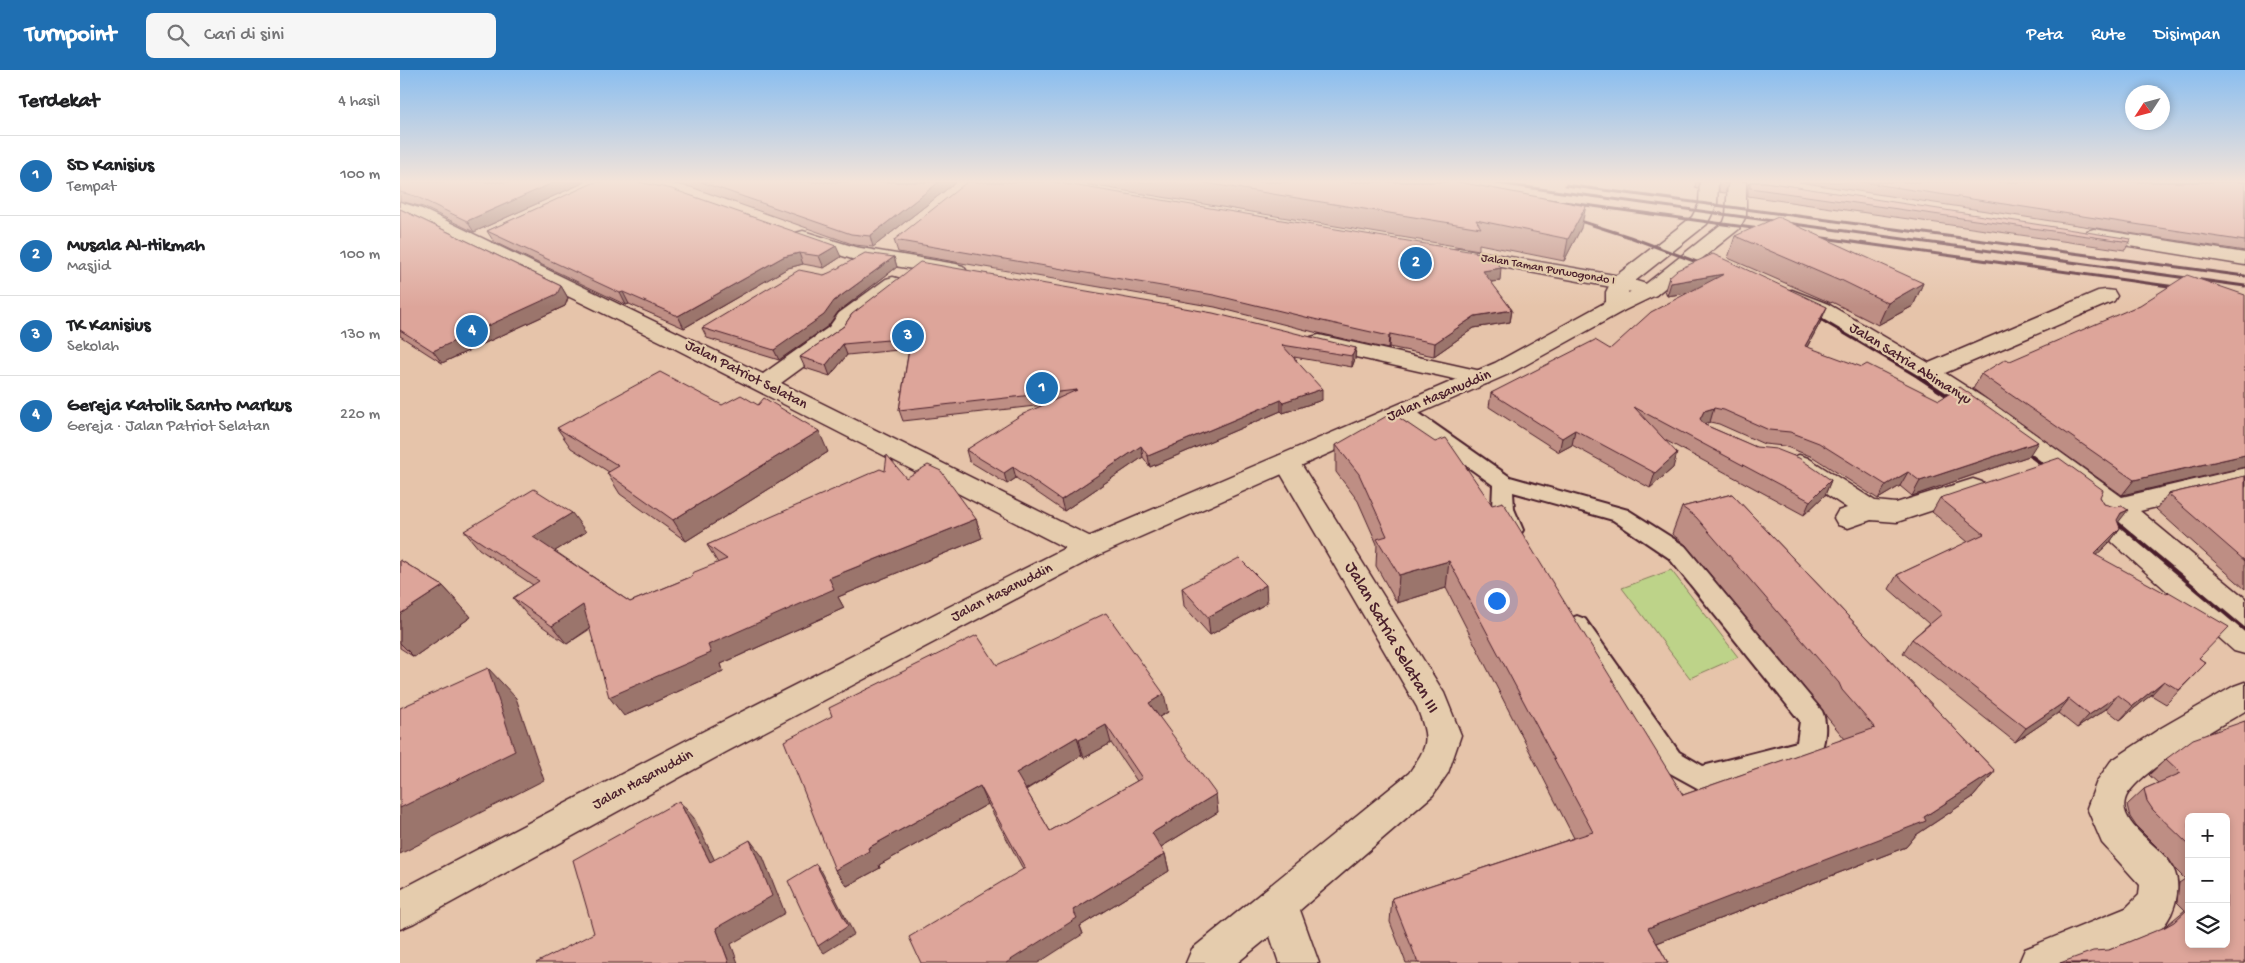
<!DOCTYPE html>
<html lang="id">
<head>
<meta charset="utf-8">
<style>
	:root { --surface:#fff; --page:#f6f6f6; --text:#202124; --muted:#757577; --line:#e0e0e0; --accent:#1f6fb2 }
	body { margin:0; font-family:"Gochi Hand",sans-serif; background:var(--page); color:var(--text) }
	.controls { position:absolute; right:15px; bottom:15px; display:grid; overflow:hidden; border-radius:8px; box-shadow:0 2px 8px #0003 }
	.controls button { width:45px; height:45px; display:grid; place-items:center; padding:0; border:0; border-bottom:1px solid var(--line); background:var(--surface); color:var(--text); font:25px sans-serif }
	.compass { position:absolute; left:1725px; top:15px; width:45px; height:45px; border-radius:50%; background:var(--surface); box-shadow:0 2px 8px #0003; rotate:234deg }
	.you { position:absolute; left:1096px; top:530px; width:18px; height:18px; margin:-12px; border:4px solid #fff; border-radius:50%; background:#1a73e8; box-shadow:0 0 0 8px #1a73e833 }
	.badge { display:grid; place-items:center; width:32px; height:32px; border-radius:50%; background:var(--accent); color:#fff; font-size:16px; font-weight:700 }
	.pin { position:absolute; translate:-50% -50%; border:2px solid #fff; box-shadow:0 1px 5px #0006 }
	.list { margin:0; padding:0; list-style:none }
	h2 { display:flex; justify-content:space-between; align-items:center; height:65px; margin:0; padding:0 20px; font-size:21px }
	h2 small { font-size:16px; font-weight:400; color:var(--muted) }
	.list li { display:grid; grid-template-columns:32px 1fr auto; gap:15px; align-items:center; box-sizing:border-box; height:80px; padding:0 20px; border-top:1px solid var(--line) }
	.list b { display:block; font-size:19px; white-space:nowrap }
	.list p { margin:0; font-size:16px; white-space:nowrap; color:var(--muted) }
	.list em { font-size:16px; font-style:normal; color:var(--muted) }
	.icon { flex:none; width:28px; height:28px; fill:none; stroke:currentColor; stroke-width:2; stroke-linecap:round; stroke-linejoin:round }
	.map { position:relative; flex:none; width:1845px; height:893px; overflow:hidden }
	header { display:flex; align-items:center; gap:30px; box-sizing:border-box; height:70px; padding:0 25px; background:var(--accent); color:#fff }
	header strong { font-size:24px }
	nav { display:flex; gap:28px; margin-inline-start:auto; font-size:18px }
	.search { width:350px; height:45px; background:var(--page); display:flex; align-items:center; gap:12px; box-sizing:border-box; padding:0 18px; border-radius:8px; color:var(--muted); font-size:19px }
	main { display:flex }
	aside { flex:1; background:var(--surface) }
	.map>svg:first-child { display:block }
</style>
</head>
<body>
<header>
<strong>Turnpoint</strong>
<div class="search"><svg class="icon" aria-label="search" viewBox="0 0 24 24"><circle cx="10" cy="10" r="6"/><path d="M15 15l6 6"/></svg>Cari di sini</div>
<nav><a>Peta</a><a>Rute</a><a>Disimpan</a></nav>
</header>
<main>
<aside>
<h2>Terdekat<small>4 hasil</small></h2>
<ul class="list">
<li><span class="badge">1</span><div><b>SD Kanisius</b><p>Tempat</p></div><em>100 m</em></li>
<li><span class="badge">2</span><div><b>Musala Al-Hikmah</b><p>Masjid</p></div><em>100 m</em></li>
<li><span class="badge">3</span><div><b>TK Kanisius</b><p>Sekolah</p></div><em>130 m</em></li>
<li><span class="badge">4</span><div><b>Gereja Katolik Santo Markus</b><p>Gereja · Jalan Patriot Selatan</p></div><em>220 m</em></li>
</ul>
</aside>
<div class="map">
<svg width="1845" height="893" viewBox="0 0 1845 893">
	<rect width="100%" height="100%" fill="#e6c4aa"/>
	<filter id="ink" filterUnits="userSpaceOnUse"><feTurbulence type="fractalNoise" baseFrequency=".02" numOctaves="2"/><feDisplacementMap in="SourceGraphic" scale="10" xChannelSelector="R" yChannelSelector="G"/><feConvolveMatrix kernelMatrix="1 2 1 2 8 2 1 2 1" color-interpolation-filters="sRGB"/></filter>
	<g filter="url(#ink)">
		<path fill="#bdd389" stroke="#84795a" d="M1271,500L1338,587L1290,608L1222,518Z"/>
		<g fill="none" stroke-linecap="round" stroke-linejoin="round">
			<g stroke="#4a1f2b" stroke-width="4">
				<path id="service" d="M1003,335L1010,337L1110,407L1228,440L1285,476L1422,641C1428,654 1425,675 1418,688L1301,720L1261,698L1169,561L1165,555L1169,549L1177,546L1185,549L1279,682L1303,696L1397,672L1400,651L1269,488L1213,450L1113,422L1114,439L1123,460L1120,465L1112,468L1104,465L1092,439L1093,415L996,345L994,341L996,337Z"/>
			</g>
			<g stroke="#4a1f2b" stroke-width="3">
				<path id="minor" d="M0,132L22,139L363,304L429,257L439,243L486,209L493,207L500,209L503,213L500,217L455,253L447,265L381,313L699,471L703,478L699,485L689,488L679,485L272,277L0,144Z
					M1694,159L1845,183V195L1687,169L1684,165L1687,161Z
					M403,161L455,177L556,194L563,196L566,200L563,204L556,206L452,189L396,171L393,167L396,163Z
					M1059,178L1220,206L1256,217L1260,221L1256,225L1249,227L1217,218L1052,188L1049,184L1052,180Z
					M1392,220L1428,234L1529,293L1698,221L1706,220L1714,221L1717,226L1714,231L1545,303L1592,333L1722,427L1845,398V416L1740,441L1845,528V584L1834,581L1712,472L1708,465L1712,458L1721,455L1712,448L1705,449L1695,447L1691,440L1695,434L1574,343L1497,293L1412,244L1384,231L1381,226L1384,221Z
					M919,265L1081,301L1089,303L1093,308L1089,313L1081,315L911,277L908,272L911,267Z
					M887,383L896,386L1044,623L1061,665L1048,703L1033,725L900,840L919,893H879L870,866L837,893H786L792,879L1009,703C1030,673 1029,670 1017,637L874,392L878,386Z
					M1399,385L1408,388L1475,431L1496,433L1573,409L1582,412L1586,418L1582,424L1497,452L1471,450L1448,458L1438,455L1434,448L1438,441L1447,438L1390,400L1386,394L1390,388Z
					M1845,612V641C1819,657 1732,704 1725,730C1718,755 1763,777 1773,798C1784,819 1773,852 1754,865C1743,873 1727,876 1715,881C1706,885 1696,891 1687,893C1671,893 1637,893 1619,893L1625,879L1726,838L1739,825L1740,815L1702,773L1687,738L1697,711L1711,691L1761,658L1834,616Z"/>
			</g>
			<g stroke="#4a1f2b" stroke-width="3">
				<path id="tertiary" d="M1300,112H1318L1317,134L1307,154L1230,215L1228,223L1242,217L1324,152L1326,146L1328,112H1346V146L1339,159L1256,225L1225,240L1111,303L699,485L326,682L14,853L0,859V820L302,662L679,471L1095,293L1206,232V222L1213,208L1292,147L1299,134Z"/>
			</g>
			<use href="#service" fill="#e5ccad" fill-rule="evenodd"/>
			<use href="#minor" fill="#e5ccad" fill-rule="evenodd"/>
			<use href="#tertiary" fill="#e5ccad" fill-rule="evenodd"/>
			<path stroke="#4a1f2b" stroke-width="3" d="M1089,112L1845,216
				M1166,115L1845,206
				M1149,130L1367,160
				M1171,148L1230,167L1310,197
				M1409,166L1783,218
				M1410,243L1520,308"/>
			<path stroke="#4a1f2b" stroke-width="4" d="M1519,307L1557,332
				M1618,376L1652,402
				M1707,444L1845,560"/>
		</g>
		<path fill="#be8e84" stroke="#4a1f2b" fill-rule="evenodd" d="M0,112H185L74,162L23,137L0,131Z
			M262,112H556L473,177L455,175L291,117Z
			M672,112H1059L1181,158L1164,191L1079,174V180Z
			M1296,112H1300L1298,119L1295,118Z
			M1319,112H1329L1325,123L1319,122Z
			M1349,112H1365L1730,172L1725,180L1348,126V115Z
			M1399,112H1845V181Z
			M194,113L441,187L424,198L403,194L388,198L284,258L229,234L226,235L94,172L87,161Z
			M0,139L161,216L168,228L165,236L42,293L0,266Z
			M1335,166L1523,213L1513,236L1478,255L1432,232L1431,233L1328,188Z
			M494,170L1100,211L1091,212L1112,240L1110,252L1074,258L1034,286L989,277L988,279L918,263L815,237L498,182Z
			M494,187L497,197L438,242L428,256L379,290L307,268L302,258L424,205Z
			M1269,207L1421,251L1407,277L1629,386L1512,426L1500,416L1478,429L1413,387L1384,376L1364,374L1319,354L1310,352L1304,354L1305,355L1431,410L1425,425L1404,445L1265,370L1273,398L1250,418L1172,375L1159,382L1089,337L1091,323L1210,279L1287,223L1267,226L1265,220Z
			M452,244L956,278L955,289L952,297L894,287L922,330L883,343L881,341L750,397L743,387L664,441L616,408L607,414L569,391L566,380L644,335L503,351L499,340L509,279L447,285L430,306L405,298L400,287L444,256Z
			M1610,291L1845,397L1722,425L1573,319L1581,304Z
			M322,335L428,382L286,471L220,424L207,403L209,402L171,378L157,358Z
			M936,375L1283,725L1445,669L1426,646L1423,640L1286,475L1272,464L1282,437L1332,424L1595,701L1573,727L1516,765L1506,777L1257,873L1268,893H1006L990,852L992,828L1174,768L1046,518L997,533L976,496L977,474L958,431L936,402Z
			M485,401L506,408L576,449L582,468L438,527L444,538L321,594L323,601L224,646L190,559L167,574L128,546L113,528L133,515L79,479L64,461L186,462L155,481L230,532L293,506L318,493L307,475Z
			M1845,406V519L1756,439L1768,424Z
			M1700,427L1704,434L1718,453L1720,458L1710,472L1696,485L1799,588L1806,593L1766,634L1751,625L1720,650L1706,639L1677,658L1658,643L1615,672L1503,583L1512,569L1529,554L1489,519L1497,505L1568,472L1532,442L1540,428Z
			M0,490L43,516L71,547L14,587L0,578Z
			M782,518L867,533L810,565L784,536Z
			M597,595L768,642L759,647L818,742L761,777L765,784L769,801L680,856L683,864L623,799L588,734L479,795L480,798L447,816L435,800ZM711,673L737,711L650,761L626,720L682,685L684,688Z
			M1845,651V893L1709,880L1764,858L1768,854L1785,840L1777,832L1779,813L1785,809L1776,800L1769,789L1736,756L1730,747L1727,735L1744,719L1758,713L1749,705L1766,689ZM1789,747H1826V874H1789Z"/>
		<path fill="#9b746c" stroke="#4a1f2b" d="M155,112H185L74,162L67,151Z
			M539,112H556L473,177L470,166Z
			M1186,136L1181,158L1164,191L1168,169Z
			M436,176L441,187L424,198L419,186Z
			M399,183L403,194L388,198L284,258L278,246L383,187Z
			M494,187L497,197L438,242L428,256L379,290L374,280L434,231Z
			M1101,198L1100,211L1081,213L1083,201Z
			M1324,204L1320,218L1267,226L1271,213Z
			M1523,213L1513,236L1478,255L1488,233Z
			M161,216L168,228L165,236L42,293L33,281Z
			M223,222L229,234L226,235L220,223Z
			M1427,237L1421,251L1400,290L1405,276Z
			M1112,240L1110,252L1074,258L1034,286L1035,273L1075,246Z
			M990,264L989,277L988,279L989,266Z
			M443,274L447,285L430,306L426,295Z
			M956,278L955,289L952,297V286Z
			M922,319V330L883,343V332Z
			M881,330V341L750,397L748,386Z
			M1314,338L1310,352L1299,355L1300,349L1304,341Z
			M1175,360L1172,375L1159,382L1162,368Z
			M419,361L428,382L286,471L273,450Z
			M1638,372L1629,386L1512,426L1520,411Z
			M741,376L743,387L664,441L661,430Z
			M1277,383L1273,398L1250,418L1255,403Z
			M1845,385V397L1722,425L1734,410Z
			M613,397L616,408L607,414L604,403Z
			M1508,402L1500,416L1478,429L1486,415Z
			M1431,410L1425,425L1404,445L1410,431Z
			M1728,440L1717,454L1710,457L1721,443Z
			M172,443L186,462L147,486L133,467Z
			M576,449L582,468L438,527L444,538L321,594L323,601L224,646L209,627L308,575L429,508Z
			M1720,458L1710,472L1683,498L1694,484Z
			M1049,491L1046,518L997,533L999,505Z
			M866,515L867,533L810,565L808,547Z
			M43,516L71,547L14,587L0,573V544Z
			M183,535L197,553L167,574L152,556Z
			M88,598L116,628L144,710L0,784V738Z
			M1764,611L1751,625L1720,650L1733,636Z
			M764,624L768,642L752,651L749,633Z
			M1718,625L1706,639L1677,658L1689,645Z
			M1669,629L1658,643L1615,672L1626,658Z
			M706,655L711,673L684,688L679,670Z
			M677,667L682,685L623,721L616,703Z
			M1595,701L1573,727L1516,765L1506,777L1236,881L1248,858L1524,747Z
			M580,716L588,734L479,795L480,798L447,816L435,800L468,778Z
			M816,724L818,742L756,780L752,763Z
			M279,731L294,748L324,809L310,792Z
			M350,770L363,787L385,843L331,874L338,893H329L316,858Z
			M765,784L769,801L680,856L683,864L638,893H606L673,840Z
			M416,794L422,802L454,864L424,883L418,876Z"/>
		<path fill="#dda59a" stroke="#4a1f2b" fill-rule="evenodd" d="M0,112H155L67,151L15,126L0,122Z
			M195,112H239L272,119L436,176L419,186L399,183L383,187L278,246L223,222L220,223L87,161Z
			M301,112H539L470,166L451,164Z
			M567,112H654L1092,185L1101,198L1083,201L1112,240L1075,246L1035,273L990,264L989,266L918,250L814,225L494,170Z
			M799,112H1059L1186,136L1168,169L1076,150L1081,158Z
			M1322,112H1329L1328,114L1322,113Z
			M1350,112H1365L1731,169L1730,172L1350,118Z
			M1461,112H1845V171Z
			M0,139L161,216L157,224L33,281L0,260Z
			M1378,147L1523,213L1488,233L1441,210L1440,211L1335,166Z
			M465,183L494,187L434,231L424,245L374,280L302,258L399,200L424,205L431,202Z
			M1313,184L1427,237L1405,276L1462,297L1467,294L1539,330L1560,317L1638,372L1520,411L1508,402L1486,415L1419,373L1390,362L1369,360L1324,340L1314,338L1304,341L1300,349L1305,355L1356,377L1376,379L1399,388L1431,410L1410,431L1234,337L1277,383L1255,403L1175,360L1162,368L1091,323L1195,270L1210,279L1251,242L1324,204L1271,213L1269,207L1277,200Z
			M520,192L813,243L956,278L952,286L882,275L922,319L883,332L881,330L748,386L741,376L661,430L613,397L604,403L566,380L621,345L677,320L499,340L511,268L443,274L426,295L400,287L444,256L452,244Z
			M1787,205L1845,225V385L1734,410L1581,304L1606,289L1610,291L1740,235Z
			M260,302L322,335L341,325L358,335L364,328L419,361L273,450L207,403L219,396L157,358Z
			M992,343L1035,372L1046,368L1092,435L1103,432L1283,725L1475,658L1442,620L1439,613L1296,447L1282,437L1332,424L1595,701L1524,747L1526,751L1248,858L1268,893H1018L992,828L1193,762L1049,491L999,505L977,469L987,466L959,404L936,375Z
			M487,385L506,408L528,395L541,401L576,449L429,508L434,519L308,575L311,583L209,627L183,535L152,556L113,528L139,511L64,461L134,419L172,443L133,467L230,532L293,506L292,503L327,489L307,475L480,399L485,401Z
			M1659,388L1703,420L1700,427L1704,434L1715,437L1722,436L1728,440L1721,443L1717,450L1720,458L1694,484L1767,524L1769,522L1829,557L1799,588L1806,593L1779,620L1764,611L1733,636L1718,625L1689,645L1669,629L1626,658L1512,569L1542,544L1497,505L1584,464L1540,428Z
			M1845,406V491L1768,424Z
			M839,488L866,515L808,547L782,518Z
			M0,490L43,516L0,544Z
			M706,543L764,624L749,633L816,724L752,763L765,784L673,840L677,848L606,893H521L509,867L625,798L580,716L468,778L469,781L435,800L384,671L432,646L429,638L577,565L597,595ZM706,655L742,708L650,761L616,703L677,667L679,670Z
			M88,598L115,681L0,738V638Z
			M1845,651V893H1660L1693,881L1709,880L1765,857L1774,852L1789,838V874H1826V747H1789V775L1753,740L1747,731L1744,719L1781,703L1766,689L1793,669Z
			M279,731L310,792L350,770L372,826L316,858L329,893H136L194,863L173,790Z
			M416,794L448,856L418,876L388,811Z"/>
	</g>
	<linearGradient id="sky" x2="0" y2="1"><stop stop-color="#8bbeef"/><stop offset="0.47" stop-color="#f4e4d9"/><stop offset="1" stop-color="#f4e4d9" stop-opacity="0"/></linearGradient>
	<rect width="1845" height="237" fill="url(#sky)"/>
	<g text-anchor="middle" dominant-baseline="central" stroke-width="4.5" stroke-linejoin="round" paint-order="stroke">
		<g font-size="12" fill="#4a1f2b" stroke="#e5ccad">
			<text transform="translate(1148 200) rotate(10)">Jalan Taman Purwogondo I</text>
		</g>
		<g font-size="15" fill="#4a1f2b" stroke="#e5ccad">
			<text transform="translate(1510 294) rotate(32)">Jalan Satria Abimanyu</text>
			<text transform="translate(346 305) rotate(27)">Jalan Patriot Selatan</text>
			<text transform="translate(1039 326) rotate(-23)">Jalan Hasanuddin</text>
			<text transform="translate(602 523) rotate(-27)">Jalan Hasanuddin</text>
			<text transform="translate(243 710) rotate(-28)">Jalan Hasanuddin</text>
		</g>
		<g font-size="18" fill="#4a1f2b" stroke="#e5ccad">
			<text transform="translate(991 568) rotate(60)">Jalan Satria Selatan III</text>
		</g>
	</g>
</svg>
<div class="controls">
<button>+</button>
<button>−</button>
<button><svg class="icon" aria-label="layers" viewBox="0 0 24 24"><path d="M12 4l9 5-9 5-9-5zM3 14l9 5 9-5"/></svg></button>
</div>
<svg class="compass" viewBox="-18 -18 36 36"><path d="M0-13l5 13h-10z" fill="#e53935"/><path d="M0 13l5-13h-10z" fill="#757577"/></svg>
<div class="you"></div>
<div class="pin badge" style="left:642px;top:318px">1</div>
<div class="pin badge" style="left:1016px;top:193px">2</div>
<div class="pin badge" style="left:508px;top:266px">3</div>
<div class="pin badge" style="left:72px;top:261px">4</div>
</div>
</main>
</body>
</html>
